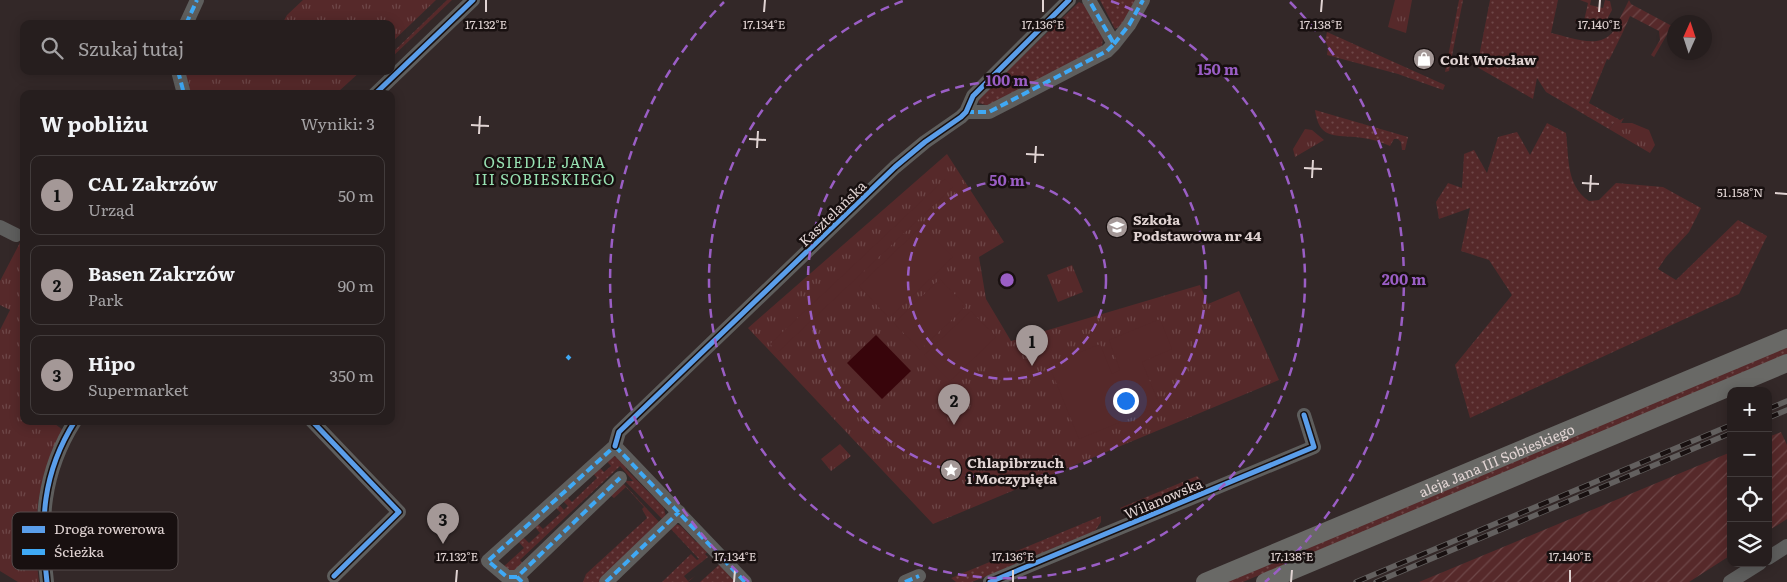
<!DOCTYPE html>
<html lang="pl">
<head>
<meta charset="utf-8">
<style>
	:root { --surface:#261e1e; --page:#322b2b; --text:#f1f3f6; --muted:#a4a2a4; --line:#423c3c; --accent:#a49897 }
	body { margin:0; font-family:Literata,serif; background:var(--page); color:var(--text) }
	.controls { position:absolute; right:15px; bottom:15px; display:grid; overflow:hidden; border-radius:10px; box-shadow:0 2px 12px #0003 }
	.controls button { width:45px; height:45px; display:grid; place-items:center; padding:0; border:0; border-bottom:1px solid var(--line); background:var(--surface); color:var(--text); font:25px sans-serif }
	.compass { position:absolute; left:1667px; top:15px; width:45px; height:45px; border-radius:50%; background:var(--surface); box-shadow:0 2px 12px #0003; rotate:3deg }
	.you { position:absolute; left:1125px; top:400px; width:18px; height:18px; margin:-12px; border:4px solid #fff; border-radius:50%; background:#1a73e8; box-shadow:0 0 0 8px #1a73e833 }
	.badge { display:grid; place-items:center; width:32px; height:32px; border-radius:50%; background:var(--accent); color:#111; font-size:16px; font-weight:700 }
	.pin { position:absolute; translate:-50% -41px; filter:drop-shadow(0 1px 2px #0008) }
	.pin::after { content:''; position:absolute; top:26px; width:18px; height:15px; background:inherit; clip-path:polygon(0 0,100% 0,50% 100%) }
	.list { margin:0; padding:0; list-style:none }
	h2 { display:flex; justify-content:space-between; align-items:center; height:65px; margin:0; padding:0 20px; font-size:21px }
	h2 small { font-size:16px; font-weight:400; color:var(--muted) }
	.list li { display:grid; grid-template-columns:32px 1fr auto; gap:15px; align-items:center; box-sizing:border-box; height:80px; margin:0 10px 10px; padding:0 10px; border:1px solid var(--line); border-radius:10px }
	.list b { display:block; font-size:19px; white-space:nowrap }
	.list p { margin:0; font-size:16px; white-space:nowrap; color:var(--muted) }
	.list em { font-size:16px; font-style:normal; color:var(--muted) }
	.icon { flex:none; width:28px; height:28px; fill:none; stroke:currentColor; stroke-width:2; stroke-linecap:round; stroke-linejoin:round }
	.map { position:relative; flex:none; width:1787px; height:582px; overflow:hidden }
	.search { position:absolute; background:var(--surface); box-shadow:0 2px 12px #0003; left:20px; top:20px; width:375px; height:55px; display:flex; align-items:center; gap:12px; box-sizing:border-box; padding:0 18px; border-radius:10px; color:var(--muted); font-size:19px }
	.panel { position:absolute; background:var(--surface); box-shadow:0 2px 12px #0003; left:20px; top:90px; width:375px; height:335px; border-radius:10px }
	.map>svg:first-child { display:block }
</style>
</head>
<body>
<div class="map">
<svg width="1787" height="582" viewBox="0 0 1787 582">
	<defs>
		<pattern id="grass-dots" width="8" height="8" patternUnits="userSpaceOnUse" patternTransform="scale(1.25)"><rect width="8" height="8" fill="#56292a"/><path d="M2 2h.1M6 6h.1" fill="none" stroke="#6e4748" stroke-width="1.8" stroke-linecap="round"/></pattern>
		<pattern id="park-tufts" width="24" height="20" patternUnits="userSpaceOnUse" patternTransform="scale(1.25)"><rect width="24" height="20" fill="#56292a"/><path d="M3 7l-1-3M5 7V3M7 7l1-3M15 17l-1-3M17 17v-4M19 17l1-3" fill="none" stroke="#6e4748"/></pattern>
		<pattern id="garden-furrows" width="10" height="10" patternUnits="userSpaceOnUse" patternTransform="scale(1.25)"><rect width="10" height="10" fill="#56292a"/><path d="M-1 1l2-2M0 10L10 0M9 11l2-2" fill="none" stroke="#6e4748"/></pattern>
	</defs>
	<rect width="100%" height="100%" fill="#332828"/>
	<path fill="url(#grass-dots)" d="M447,0H452L391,58V54Z
		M1100,0H1137L1125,24L1115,29Z
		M1459,0H1463L1449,71L1445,72Z
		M1490,0H1558L1551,33C1571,37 1601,51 1614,30L1622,34L1609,60L1607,59L1589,103L1620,120L1624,118L1621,123H1614L1609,129L1546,92L1537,78L1533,99L1477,67Z
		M1580,0H1591L1590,5L1603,8L1605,0L1610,1L1612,10L1602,29L1593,31L1578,27L1575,20L1584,21L1588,3Z
		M1079,2L1087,6L1103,37L1102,46L989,106L979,103L978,99Z
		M1327,32L1445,85L1443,90L1398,74L1327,55L1328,47L1325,41Z
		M1315,110L1408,137L1405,150H1402L1401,142L1398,139H1394L1390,146C1379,141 1368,138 1355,137C1332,135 1319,138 1315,110Z
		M1547,123L1566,133C1569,158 1566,186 1589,201L1599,200L1616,183L1663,187L1701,208L1689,232L1666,257L1658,269L1676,280L1738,220L1767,236L1739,294L1470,418L1455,365L1512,295L1489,260L1461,251L1470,208L1439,219L1436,202L1448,183L1462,188L1464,154L1474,150L1487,173L1498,137L1517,132L1530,155Z
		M1787,347V354L1243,582H1224Z
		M613,455L626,465V469L664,508L666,517L664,521L625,481H633L620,466L520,560L524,565L511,575L502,568L524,548L517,540L522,536L529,543L540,533L533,525L536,522L543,529L561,513L554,506L557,502L564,510L568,506L561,499L565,495L572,502L597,478L591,471L597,465L604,472L611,466L604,458Z
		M1197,476L1205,485L1133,515H1127L1120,508Z
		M622,482L660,523L599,582H583L586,574L647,518L642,509L644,507L626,487L614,498L610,495Z
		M1101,516V522L1095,531L972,582H956L951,578Z
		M676,524L681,526L696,542H702L710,550L705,554L708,557L684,576L688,581L695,576L688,582H662L691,554L697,560L699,559L669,527Z
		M716,560L721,562L731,573L729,575L732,579L735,577L740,582H700L719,565Z"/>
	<path fill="url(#park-tufts)" d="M303,0H436L391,43V24H282L287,15Z
		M1395,0H1412L1406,33L1388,27Z
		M184,71H241L248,75L250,71H361L338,92L327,94H191Z
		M1614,123H1632L1649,130L1655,145L1650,153L1609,129Z
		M1305,129L1312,130L1324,140L1295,157L1293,149Z
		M947,154L1004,242L979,257L986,299L1011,341L1200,285L1208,304L1239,291L1279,380L933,524L748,328Z
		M24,235V421H56L55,424L63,430C36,479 32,527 39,582H18L0,571V330L10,310L0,305V281Z
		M1072,265L1083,292L1058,302L1047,275Z
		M840,444L851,456L831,471L821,459Z"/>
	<path fill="url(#garden-furrows)" d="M1629,0L1631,4L1672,26L1654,57L1651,55L1660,40L1659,31L1630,16L1622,34L1614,30Z
		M1781,432L1787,445V519L1768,531V437Z
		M1731,452V555L1689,582H1419Z"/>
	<path fill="#56292a" d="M945,179L953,187L778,352L770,344Z
		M922,226L953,257L889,318L859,286Z
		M940,279L966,306L920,350L894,323Z
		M971,311L996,337L950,381L924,355Z
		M1160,319L1172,349L1142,362L1160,406L1079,439L1049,365L1100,344L1112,374L1120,370L1109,340Z"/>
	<path fill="#38050b" d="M876,335L911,371L882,399L847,363Z"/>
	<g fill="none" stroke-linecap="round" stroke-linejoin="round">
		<path stroke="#5e5e5d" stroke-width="14" d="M186,24L197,0
			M1114,44L1129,25L1143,0
			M178,71L184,94
			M375,94L473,0
			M966,112H989L1107,51L1114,44L1089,0
			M0,227L16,235
			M312,421L399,512L334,576
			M615,446L619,432L895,167L925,142L961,117L966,112L973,96L1069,0
			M615,446L745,582
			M1768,558L1787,546
			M517,577H507L488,561L615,446
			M47,582C40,522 42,473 75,421
			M522,582L517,577L620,478
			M606,582L679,512
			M905,582L919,576
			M990,582L1314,447L1304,415
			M1730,582L1760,563"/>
		<g stroke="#696966" stroke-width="18">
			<path id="s1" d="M1205,582L1787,338"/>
			<path d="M1265,582L1787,363"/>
		</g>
		<g stroke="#63605f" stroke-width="5.5">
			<path id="rail" d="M1768,409L1787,401
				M1768,418L1787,410
				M1356,582L1731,425
				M1376,582L1731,433"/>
		</g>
		<use href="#rail" stroke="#181010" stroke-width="4" stroke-dasharray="11" stroke-linecap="butt"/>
		<path stroke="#3fa9f5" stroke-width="4" stroke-dasharray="8 4" stroke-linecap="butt" d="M186,24L197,0
			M1114,44L1129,25L1143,0
			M178,71L184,94
			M966,112H989L1107,51L1114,44L1089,0
			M567,356L570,359
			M615,446L745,582
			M517,577H507L488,561L615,446
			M522,582L517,577L620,478
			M606,582L679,512
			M905,582L919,576"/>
		<g stroke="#181010" stroke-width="8">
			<path id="cycleway" d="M375,94L473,0
				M312,421L399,512L334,576
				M615,446L619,432L895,167L925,142L961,117L966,112L973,96L1069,0
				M47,582C40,522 42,473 75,421
				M990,582L1314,447L1304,415"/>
		</g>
		<use href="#cycleway" stroke="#5a9eea" stroke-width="5"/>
	</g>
	<path fill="none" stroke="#e1d4d3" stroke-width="2" d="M486,12V0M764,12L765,0M1043,12V0M1321,12L1322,0M1599,12L1600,0M471,125L489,126M479,134L480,116M749,139L766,140M757,148L758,131M1026,154L1044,155M1035,163L1036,146M1304,168L1322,169M1312,178L1313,160M1582,183L1599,184M1590,192L1591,175M1775,193L1787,194M456,582L457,570M734,582L735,570M1013,582V570M1291,582L1292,570M1570,582V570"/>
	<g fill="none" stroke="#9a5ec5" stroke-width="2.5" stroke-dasharray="9 6">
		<circle cx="1007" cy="280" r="99"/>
		<circle cx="1007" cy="280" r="199"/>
		<path d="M1111 1A298 298 0 1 1 903 1"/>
		<path d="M749 582A397 397 0 0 1 724 2M1290 2A397 397 0 0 1 1265 582"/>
	</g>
	<defs>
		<g id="shop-disc" transform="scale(1.125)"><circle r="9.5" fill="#a49897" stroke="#181010"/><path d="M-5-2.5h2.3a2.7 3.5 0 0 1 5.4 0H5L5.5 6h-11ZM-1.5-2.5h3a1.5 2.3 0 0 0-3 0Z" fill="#fff"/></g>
		<g id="school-disc" transform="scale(1.125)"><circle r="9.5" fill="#a49897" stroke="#181010"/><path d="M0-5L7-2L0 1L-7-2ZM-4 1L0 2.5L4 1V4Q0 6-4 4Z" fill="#fff"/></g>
		<g id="sight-disc" transform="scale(1.125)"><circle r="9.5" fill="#a49897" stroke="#181010"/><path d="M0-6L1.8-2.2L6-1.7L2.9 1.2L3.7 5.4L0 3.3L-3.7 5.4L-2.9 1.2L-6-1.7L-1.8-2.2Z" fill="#fff"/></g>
	</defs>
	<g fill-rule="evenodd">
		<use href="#shop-disc" x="1424" y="59"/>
		<use href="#school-disc" x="1117" y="227"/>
		<use href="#sight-disc" x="951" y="470"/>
	</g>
	<g text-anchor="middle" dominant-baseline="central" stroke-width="5" stroke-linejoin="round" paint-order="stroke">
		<g font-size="14" font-weight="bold" fill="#e1d4d3" stroke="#181010" text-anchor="start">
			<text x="1440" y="59">Colt Wrocław</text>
			<text x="1133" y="219">Szkoła<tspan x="1133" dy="16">Podstawowa nr 44</tspan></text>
			<text x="967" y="462">Chlapibrzuch<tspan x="967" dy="16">i Moczypięta</tspan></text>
		</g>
		<g font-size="14" fill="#e1d4d3" stroke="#181010">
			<text transform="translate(832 213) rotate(-44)">Kasztelańska</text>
			<text stroke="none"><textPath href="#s1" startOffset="316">aleja Jana III Sobieskiego</textPath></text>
			<text transform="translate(1163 498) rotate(-23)">Wilanowska</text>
		</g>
		<g font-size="15" letter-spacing="1" fill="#98e2b3" stroke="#181010">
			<text x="545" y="161">OSIEDLE JANA<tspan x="545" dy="17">III SOBIESKIEGO</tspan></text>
		</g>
	</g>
	<rect x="12" y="512" width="166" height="58" rx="8" fill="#181010" stroke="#544b4a" stroke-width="1"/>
	<rect x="22" y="526" width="23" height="7" fill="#5a9eea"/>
	<rect x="22" y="549" width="23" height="6" fill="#3fa9f5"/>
	<g font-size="14" fill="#e1d4d3">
		<text x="54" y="534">Droga rowerowa</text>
		<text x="54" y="557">Ścieżka</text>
	</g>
	<g font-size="12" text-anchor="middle" fill="#e1d4d3" stroke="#181010" stroke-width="5" stroke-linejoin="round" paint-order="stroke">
		<text x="1321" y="29">17.138°E</text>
		<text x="486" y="29">17.132°E</text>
		<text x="764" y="29">17.134°E</text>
		<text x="1043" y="29">17.136°E</text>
		<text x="1599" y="29">17.140°E</text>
		<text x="1740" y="197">51.158°N</text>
		<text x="457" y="561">17.132°E</text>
		<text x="735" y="561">17.134°E</text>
		<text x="1013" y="561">17.136°E</text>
		<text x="1292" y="561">17.138°E</text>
		<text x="1570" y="561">17.140°E</text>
	</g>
	<circle cx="1007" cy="280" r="8" fill="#9a5ec5" stroke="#181010" stroke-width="2.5"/>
	<g font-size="15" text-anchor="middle" font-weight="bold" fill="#9a5ec5" stroke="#181010" stroke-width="5" stroke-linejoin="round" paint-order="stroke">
		<text x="1218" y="75">150 m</text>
		<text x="1007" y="86">100 m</text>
		<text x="1007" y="186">50 m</text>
		<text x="1404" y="285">200 m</text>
	</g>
</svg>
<div class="controls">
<button>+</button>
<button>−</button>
<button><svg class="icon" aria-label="locate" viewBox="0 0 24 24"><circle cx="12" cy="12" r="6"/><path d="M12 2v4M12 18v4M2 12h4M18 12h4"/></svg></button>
<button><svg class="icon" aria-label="layers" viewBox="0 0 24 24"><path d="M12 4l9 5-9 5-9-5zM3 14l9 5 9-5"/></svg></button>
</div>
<svg class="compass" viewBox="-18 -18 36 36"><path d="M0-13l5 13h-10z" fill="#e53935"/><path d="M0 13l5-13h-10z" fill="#a4a2a4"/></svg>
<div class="you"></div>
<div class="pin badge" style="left:1032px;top:366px">1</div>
<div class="pin badge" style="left:954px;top:425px">2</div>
<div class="pin badge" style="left:443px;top:544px">3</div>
<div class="search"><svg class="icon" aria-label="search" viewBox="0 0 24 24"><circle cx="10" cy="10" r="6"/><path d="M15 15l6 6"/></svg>Szukaj tutaj</div>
<section class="panel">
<h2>W pobliżu<small>Wyniki: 3</small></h2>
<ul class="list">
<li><span class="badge">1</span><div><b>CAL Zakrzów</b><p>Urząd</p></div><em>50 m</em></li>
<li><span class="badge">2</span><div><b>Basen Zakrzów</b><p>Park</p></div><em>90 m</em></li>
<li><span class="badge">3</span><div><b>Hipo</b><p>Supermarket</p></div><em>350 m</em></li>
</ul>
</section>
</div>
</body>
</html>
